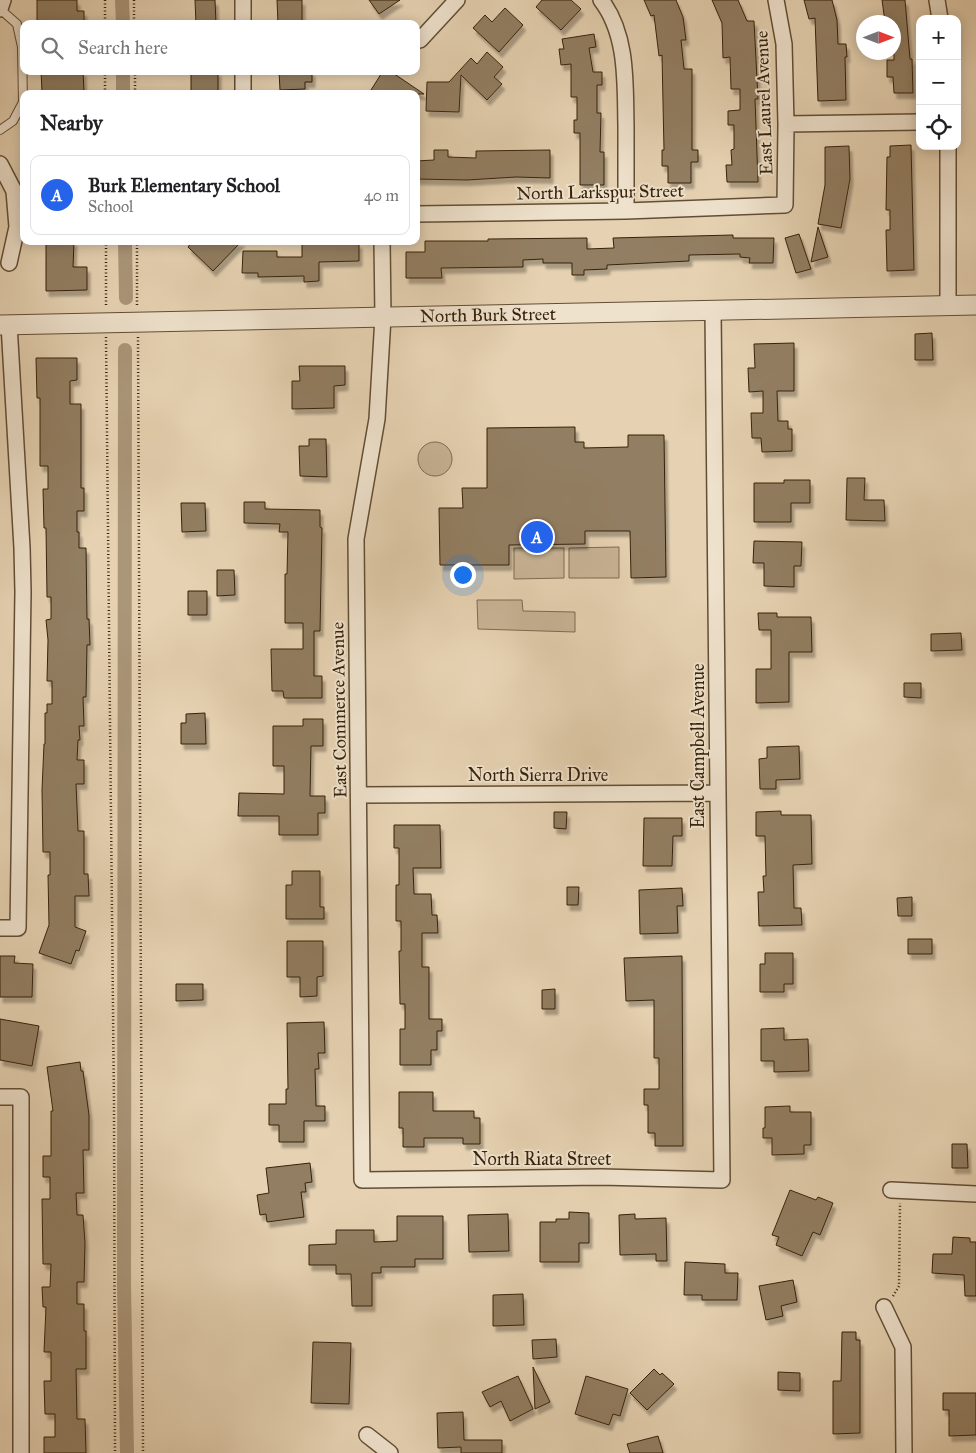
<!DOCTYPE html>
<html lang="en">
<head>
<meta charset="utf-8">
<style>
	:root { --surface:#fff; --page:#f6f6f6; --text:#202124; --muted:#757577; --line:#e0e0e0; --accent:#2563eb }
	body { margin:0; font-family:"IM FELL Great Primer",serif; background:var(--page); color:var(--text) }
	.controls { position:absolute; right:15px; top:15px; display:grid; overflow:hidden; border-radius:10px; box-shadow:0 2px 12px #0003 }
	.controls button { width:45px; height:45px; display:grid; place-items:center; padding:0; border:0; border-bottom:1px solid var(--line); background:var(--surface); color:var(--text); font:25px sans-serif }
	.compass { position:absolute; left:856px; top:15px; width:45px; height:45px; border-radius:50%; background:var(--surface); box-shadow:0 2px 12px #0003; rotate:90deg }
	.you { position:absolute; left:462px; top:574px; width:18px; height:18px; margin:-12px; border:4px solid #fff; border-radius:50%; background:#1a73e8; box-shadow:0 0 0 8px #1a73e833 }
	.badge { display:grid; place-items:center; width:32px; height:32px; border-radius:50%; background:var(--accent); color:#fff; font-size:16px; font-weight:700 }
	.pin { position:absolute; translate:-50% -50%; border:2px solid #fff; box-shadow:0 1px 5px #0006 }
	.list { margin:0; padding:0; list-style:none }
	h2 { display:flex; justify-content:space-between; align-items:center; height:65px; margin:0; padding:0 20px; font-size:21px }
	h2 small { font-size:16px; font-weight:400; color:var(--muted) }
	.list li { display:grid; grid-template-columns:32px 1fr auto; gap:15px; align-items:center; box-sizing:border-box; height:80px; margin:0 10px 10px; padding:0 10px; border:1px solid var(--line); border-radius:10px }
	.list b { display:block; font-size:19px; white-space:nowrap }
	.list p { margin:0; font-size:16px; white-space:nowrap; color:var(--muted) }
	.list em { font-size:16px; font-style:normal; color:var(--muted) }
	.icon { flex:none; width:28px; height:28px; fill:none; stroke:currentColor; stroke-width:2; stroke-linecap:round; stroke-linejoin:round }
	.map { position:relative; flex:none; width:976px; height:1453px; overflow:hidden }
	.search { position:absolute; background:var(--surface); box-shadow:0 2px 12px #0003; left:20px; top:20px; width:400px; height:55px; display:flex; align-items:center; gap:12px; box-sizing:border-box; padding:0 18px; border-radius:10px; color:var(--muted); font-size:19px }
	.panel { position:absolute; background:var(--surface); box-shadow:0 2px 12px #0003; left:20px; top:90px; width:400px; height:155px; border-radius:10px }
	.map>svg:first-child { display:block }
</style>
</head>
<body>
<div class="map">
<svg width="976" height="1453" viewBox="0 0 976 1453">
	<defs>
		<filter id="shadow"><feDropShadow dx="3" dy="5.5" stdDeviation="1" flood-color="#0004"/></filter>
	</defs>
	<rect width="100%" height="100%" fill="#e6d2b2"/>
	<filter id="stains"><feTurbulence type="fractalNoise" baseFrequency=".004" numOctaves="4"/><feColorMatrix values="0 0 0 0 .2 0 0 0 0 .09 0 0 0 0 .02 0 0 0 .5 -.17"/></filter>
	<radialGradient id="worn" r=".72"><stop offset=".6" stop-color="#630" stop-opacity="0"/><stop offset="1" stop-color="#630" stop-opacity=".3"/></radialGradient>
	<path fill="#c8b496" stroke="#7f6b50" d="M418 459a17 17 0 1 1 34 0a17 17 0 1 1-34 0Z
		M619,547V578H569V548Z
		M514,548H564V578L514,579Z
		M477,600H522L523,611L575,612V632L478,629Z"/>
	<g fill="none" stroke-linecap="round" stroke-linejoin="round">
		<path stroke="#aa9679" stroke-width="14" d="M122,0L123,24
			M123,71V94
			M125,241L126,298
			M125,350L124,1285L127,1453"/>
	</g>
	<path fill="#927e62" stroke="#36220b" filter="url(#shadow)" d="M37,0H77V11H84V24H37Z
		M195,0H215L216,24H196Z
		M277,0H302V24H278Z
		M369,0H400L379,14Z
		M542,0H571L581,9L561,30L536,7Z
		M644,0H676L683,17L686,40H681L684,69H692V150H698V162H691V183H668V166H662V150H664L662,55L659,56L654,15L651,16Z
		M712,0H738L747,21H754L758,99H755L758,182H727L726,165H732L731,150L734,149V125H728V111L740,110V89H731L730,57L723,58L722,23Z
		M804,0H832L837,20L838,44H846L847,57H845L846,100L818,101L815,18L809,19Z
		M882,0H905L910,59H912L913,93H894L893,77H887V60H894V22H885Z
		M505,8L523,25L499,52L473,28L485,15L492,22Z
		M594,34L596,47L589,48L593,72H602V85H597V113H601L600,152H604V185H580V133H574V120H577V97H571V64L561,65L559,49H564L562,39Z
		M487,52L503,67L494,77L502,84L487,100L461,75L459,112L426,111L427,82H449L471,58L477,64Z
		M41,71H83L84,92H42Z
		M191,71H218V93H191Z
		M279,71H312V82H305V89L280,90Z
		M383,71H390L424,94H377L371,90Z
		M911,145L914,270L887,271L886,230H890V210H886L887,157H890V146Z
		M849,146L850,179L841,228L818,224L825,185V147Z
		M434,150H448V157L476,158V151L550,150V178L516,177L467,180L416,179V161L434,160Z
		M818,227L828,257L811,262Z
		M799,234L811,269L796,273L785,238Z
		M733,235V238H774L773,263H749L750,258L740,257V254L689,255V261L607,265V269L584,270V275H572V263H543V259L523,260V267L441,268L442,278H406V252H425V241H488V239L587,238V249L614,248L613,238Z
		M46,241H74L73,267H87V290L46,291Z
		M193,241H242L213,271L188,247Z
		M359,243V261L319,262V281L304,282V276L258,277V273H242L243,251H277V257H302V244Z
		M932,333L933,360H915V334Z
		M794,343V391H777L778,421H788V429H792V451L762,452L761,438H752L751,413H763V391L749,392L748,368H755L754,344Z
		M36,358H77V380L70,381V404H81V488H84V511H77V532H79V548H86L87,619H89L90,645H87L86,697H83L84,726H79L80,740H78L77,760H84V784H76L78,831H84V874H88L89,896H75V927L86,931L79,951L76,950L71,964L39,953L49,925L48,875H50V852H43L42,790L44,744H45V713H47V704H52V681H47L48,640L46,620L51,619V597H47L46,528H44L43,489H48V466H40V398H37Z
		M299,366H345V385L334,386V408L292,409V381H300Z
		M575,427V442H584V448L628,447V435H664L666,577L631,578L630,531H585V544L509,545V565H440L439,508H463L462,488H487V428Z
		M309,439H326L327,477L300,476L299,446H309Z
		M847,478H865L864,500H884L885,521L846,520Z
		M784,480H810V503H791V522H754V483H784Z
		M244,502H265V509L320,510V527L322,528L320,631H314V676H322V698H284L283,691H272L271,649H303V623H285V574H287L288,532H279L280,524L244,523Z
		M181,503H205L206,531L182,532Z
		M754,541L802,542L801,566H794V587L764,586V563H753Z
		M217,570H234L235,595L217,596Z
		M188,591H207V615H188Z
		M758,613H777V617H811L812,652H789V702L756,703V669H771V630H759Z
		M961,633L962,650L931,651V634Z
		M904,683H921V698L904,697Z
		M205,713L206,744H181V723H186V714Z
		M303,719H323V746H311L310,796H325V813H318V835H279V816H238L239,793L284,794V766H273V726H303Z
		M799,746L800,779L776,780V789H760L759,759L767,758V747Z
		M781,811V815H811L812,864L793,865L794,908H801L802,925L759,926L758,892H764L763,876H766L765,836H756V812Z
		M554,812H567L566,829L554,828Z
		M644,818H682V836H673L672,866H643Z
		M394,825H440L441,868H413L414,894H431L432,915H437L438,933H422V967H429V1019H442V1031H437V1050H431V1065H400V1029H405V1004H400L399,951H401V921H396V885H399V848H394Z
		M292,871H320V907H324V919H286V885H292Z
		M567,887H579L578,905H567Z
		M682,888L683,906H677L678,933L640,934L639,890Z
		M912,897V916H898L897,898Z
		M908,939H932V954H908Z
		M287,941H323V976L317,977V996L300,997V977H287Z
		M765,953H793V984H784V992H760V964H765Z
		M0,956H15L14,963L33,964L32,997H0Z
		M682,956L683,1146H655V1133H648V1105H644V1089H659V1058H654V1000L626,1001L624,958Z
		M176,984H203V1000L176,1001Z
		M555,989V1009H542V990Z
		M0,1019L39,1026L32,1066L0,1060Z
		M324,1022L325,1053H318L319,1069H315L316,1106H325V1121H304V1142H279V1125H269V1104H286V1089H288L287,1023Z
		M784,1028V1040L808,1039L809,1071L774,1072V1061H761V1029Z
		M80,1062L81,1071H83L89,1115V1150H83L84,1193H76L77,1215H83L85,1243L84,1282H77V1304H84V1331H86V1369H76L77,1419H85L86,1453H44V1437H55V1414H45L44,1381H51V1352H44L46,1307H43L42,1287H50L51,1264H43L42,1199H50V1177H43V1156H51V1111H53L47,1067Z
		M399,1092H433V1111H474V1118H480V1144H463V1138H424V1147H403V1128H399Z
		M790,1106V1112H811V1145H804V1154L772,1155V1138H763V1128H765V1107Z
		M952,1144H967L968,1168H952Z
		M310,1163L312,1182L305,1183L306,1192H301L304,1217L267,1222L266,1214L260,1215L257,1195L269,1193L266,1168Z
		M790,1190L816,1200L818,1197L833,1203L820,1235L813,1232L802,1256L776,1245L779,1237L772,1235Z
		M569,1212L589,1213V1243H579V1262H540V1222H556V1219H569Z
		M508,1214L509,1251L469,1252L468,1215Z
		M635,1214V1219L666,1218L667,1261H656V1254L620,1255L619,1215Z
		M397,1216H443V1259H415V1267H381V1273H372V1306H352L351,1274H336V1265H309V1245L336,1244V1230H374V1242L397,1241Z
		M953,1237L970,1238V1242H976V1296H965L964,1275L932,1273L933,1254H952Z
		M685,1262L725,1264V1273H738L737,1300H702V1295H684Z
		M793,1280L797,1302L781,1306L783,1316L766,1320L759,1286Z
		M523,1294L524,1325L493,1326V1295Z
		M842,1332H856V1340H860V1433L833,1434V1381H841Z
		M556,1339L557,1357L533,1359L532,1340Z
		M313,1342L351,1343L349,1404L311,1403Z
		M533,1367L550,1402L535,1409Z
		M654,1369L660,1375L662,1373L674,1384L647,1410L630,1393Z
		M778,1372L800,1373V1391L778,1390Z
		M518,1376L533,1409L510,1421L501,1401L490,1407L482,1392Z
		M586,1376L628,1389L620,1416L613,1414L609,1425L575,1414Z
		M943,1393H976V1435L949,1436V1410H943Z
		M463,1412L464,1440H502V1453H461V1447L438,1448L437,1413Z
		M658,1436L663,1453H630L627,1444Z"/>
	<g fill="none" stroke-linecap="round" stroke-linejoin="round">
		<g stroke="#624e35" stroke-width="10">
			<path id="service" d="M0,130L13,121L23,102L22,47L17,24L0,9"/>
		</g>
		<g stroke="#624e35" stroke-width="18">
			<path id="minor" d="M243,0V24
				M601,0C628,35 625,84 626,126C626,154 626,183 626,211
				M937,0L940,19
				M0,9L3,0
				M420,40L457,0
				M243,71V94
				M786,124L920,122
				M948,146V305
				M0,164L14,191L17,227L9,263
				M416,214L626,211L785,205L786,124L784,44L776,0
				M382,241L383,317L377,419L356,539L362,1180L601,1177L722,1180L713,311
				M359,795L717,793
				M0,928H18L23,592L22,548L9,324
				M0,1097H21V1453
				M891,1190L976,1194
				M884,1307L903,1347L904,1453
				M367,1435L390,1453"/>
		</g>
		<g stroke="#624e35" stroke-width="21">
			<path id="tertiary" d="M0,325L976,305"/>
		</g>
		<path stroke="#36220b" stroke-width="2.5" stroke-dasharray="1 2.5" stroke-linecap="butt" d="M105,0V24
			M134,0V24
			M105,71V94
			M135,71V94
			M106,241V307
			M137,241V307
			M106,337L114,1104L115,1453
			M138,337L143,1453
			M893,1296L899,1286L900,1203"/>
		<use href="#service" stroke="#efe2cd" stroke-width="8"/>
		<use href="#minor" stroke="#efe2cd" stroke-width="15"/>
		<use href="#tertiary" stroke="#efe2cd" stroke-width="19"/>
	</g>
	<g text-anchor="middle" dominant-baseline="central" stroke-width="4" stroke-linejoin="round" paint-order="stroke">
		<g font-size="18" fill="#36220b" stroke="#efe2cd">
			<text transform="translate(764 103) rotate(-92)">East Laurel Avenue</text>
			<text transform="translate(600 192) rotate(-1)">North Larkspur Street</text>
			<text transform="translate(488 315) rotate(-1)">North Burk Street</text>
			<text transform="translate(339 710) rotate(-91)">East Commerce Avenue</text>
			<text transform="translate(698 746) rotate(-90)">East Campbell Avenue</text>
			<text x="538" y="775">North Sierra Drive</text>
			<text x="542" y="1159">North Riata Street</text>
		</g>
	</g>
	<rect width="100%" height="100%" filter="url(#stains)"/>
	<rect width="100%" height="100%" fill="url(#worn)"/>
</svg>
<div class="controls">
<button>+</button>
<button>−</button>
<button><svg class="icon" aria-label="locate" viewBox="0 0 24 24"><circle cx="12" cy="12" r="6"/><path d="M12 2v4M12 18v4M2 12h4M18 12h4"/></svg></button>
</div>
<svg class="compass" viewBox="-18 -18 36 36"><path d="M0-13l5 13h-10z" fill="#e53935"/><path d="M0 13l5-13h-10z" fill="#757577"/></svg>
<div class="you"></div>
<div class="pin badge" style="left:537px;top:537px">A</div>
<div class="search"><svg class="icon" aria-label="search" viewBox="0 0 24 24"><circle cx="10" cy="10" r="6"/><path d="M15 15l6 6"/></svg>Search here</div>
<section class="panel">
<h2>Nearby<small></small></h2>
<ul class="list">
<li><span class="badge">A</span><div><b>Burk Elementary School</b><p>School</p></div><em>40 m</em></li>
</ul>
</section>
</div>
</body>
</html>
